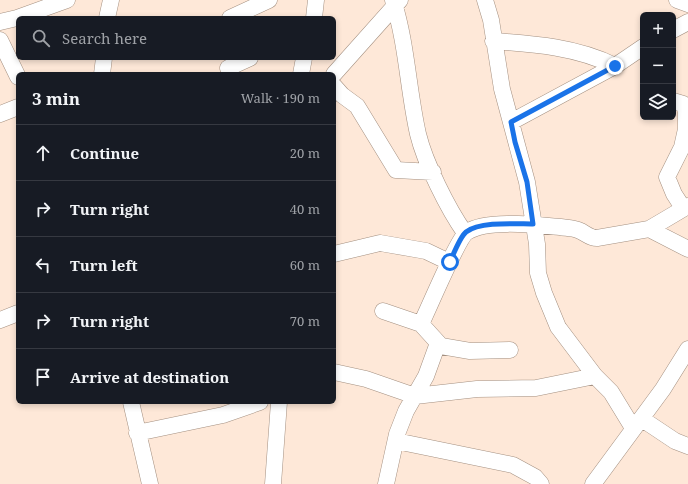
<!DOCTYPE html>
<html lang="en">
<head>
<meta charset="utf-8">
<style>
	:root { --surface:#171b24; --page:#242831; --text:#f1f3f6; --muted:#9ea1a6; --line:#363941 }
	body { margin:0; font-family:"Noto Serif",serif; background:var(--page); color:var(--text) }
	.controls { position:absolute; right:12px; top:12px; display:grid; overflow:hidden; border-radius:6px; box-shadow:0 2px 6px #0003 }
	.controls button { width:36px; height:36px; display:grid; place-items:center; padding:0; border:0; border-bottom:1px solid var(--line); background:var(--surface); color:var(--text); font:20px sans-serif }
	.stop { position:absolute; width:12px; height:12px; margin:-9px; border:3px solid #1a73e8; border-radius:50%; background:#fff }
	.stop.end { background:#1a73e8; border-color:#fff; box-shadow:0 1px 4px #0008 }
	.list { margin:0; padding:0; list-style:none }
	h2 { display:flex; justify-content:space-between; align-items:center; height:52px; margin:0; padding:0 16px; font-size:17px }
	h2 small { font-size:13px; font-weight:400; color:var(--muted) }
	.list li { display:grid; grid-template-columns:26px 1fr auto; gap:12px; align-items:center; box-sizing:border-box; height:56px; padding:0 16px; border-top:1px solid var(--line) }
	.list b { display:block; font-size:15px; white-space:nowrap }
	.list em { font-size:13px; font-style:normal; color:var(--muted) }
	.icon { flex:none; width:22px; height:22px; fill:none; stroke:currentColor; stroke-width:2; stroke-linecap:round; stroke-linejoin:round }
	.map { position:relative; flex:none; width:688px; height:484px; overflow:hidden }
	.search { position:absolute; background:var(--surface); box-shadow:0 2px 6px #0003; left:16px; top:16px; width:320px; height:44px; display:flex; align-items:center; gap:10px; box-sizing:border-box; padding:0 14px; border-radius:6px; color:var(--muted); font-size:15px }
	.panel { position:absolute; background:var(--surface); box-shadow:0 2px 6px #0003; left:16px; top:72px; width:320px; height:332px; border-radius:6px }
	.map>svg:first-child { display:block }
</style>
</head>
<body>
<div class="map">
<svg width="688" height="484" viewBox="0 0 688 484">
	<rect width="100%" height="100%" fill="#fee8d8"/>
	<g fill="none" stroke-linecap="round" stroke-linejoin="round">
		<g stroke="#a49081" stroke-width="17">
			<path id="minor" d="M393,0C407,44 408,90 418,134C425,163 448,209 465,233
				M485,0L491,20L502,89L527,182L537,244L538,273L544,293L558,327L595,376L611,392L633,428
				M677,0L688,4
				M107,18L111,0
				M230,18L269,0
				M314,18L316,0
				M0,22L17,18L67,0
				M673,30L688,22
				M0,40L18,77
				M493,41C535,44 577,47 615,66
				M228,68L250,58
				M102,74L104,58
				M301,74L304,58
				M334,74L400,0
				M334,86L342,95L357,106L396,170L433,172
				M673,101L683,104L686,108V129L682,147L667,177L674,194L683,208
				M0,114L18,107
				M511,122L615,66L643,47
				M649,229L688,249
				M334,254L380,243L426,251L449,262
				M383,311L421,324L441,346L470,351L510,350
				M0,320L18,313
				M421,324C428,310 458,238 467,232C486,219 537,225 560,227C566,228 573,228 578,230C586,233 589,238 597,238L649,229L688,206
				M334,372L366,379L415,396L477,389L536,388L595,376
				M131,402L150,484
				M642,419L675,441L688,446
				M137,433L223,415L260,402
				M396,441L513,465L535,477L541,484
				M273,484L279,402
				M386,484L397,434L406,411L426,376L438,343
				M593,484L663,389L688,349"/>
		</g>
		<use href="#minor" stroke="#fff" stroke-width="16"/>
	</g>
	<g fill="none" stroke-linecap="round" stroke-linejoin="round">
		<path stroke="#1a73e8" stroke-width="5" d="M450,262C453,255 460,237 466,232C480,221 516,224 533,224L527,182L515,142L511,122L615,66"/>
	</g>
</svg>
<div class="controls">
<button>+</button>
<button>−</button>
<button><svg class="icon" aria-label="layers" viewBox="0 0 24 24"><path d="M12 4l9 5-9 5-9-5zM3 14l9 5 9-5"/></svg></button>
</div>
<div class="stop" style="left:450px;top:262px"></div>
<div class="stop end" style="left:615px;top:66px"></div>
<div class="search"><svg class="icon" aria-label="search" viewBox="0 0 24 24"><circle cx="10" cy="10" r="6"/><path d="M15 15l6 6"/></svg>Search here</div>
<section class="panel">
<h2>3 min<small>Walk · 190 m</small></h2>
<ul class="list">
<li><svg class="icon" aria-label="ahead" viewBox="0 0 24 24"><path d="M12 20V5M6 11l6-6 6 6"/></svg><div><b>Continue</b></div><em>20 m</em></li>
<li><svg class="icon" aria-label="right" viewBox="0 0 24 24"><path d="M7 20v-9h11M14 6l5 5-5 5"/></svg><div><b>Turn right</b></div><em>40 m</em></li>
<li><svg class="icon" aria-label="left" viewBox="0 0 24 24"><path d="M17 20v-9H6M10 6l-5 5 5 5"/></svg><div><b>Turn left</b></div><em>60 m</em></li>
<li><svg class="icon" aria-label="right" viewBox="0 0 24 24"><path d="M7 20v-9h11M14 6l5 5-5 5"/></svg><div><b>Turn right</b></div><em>70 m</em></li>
<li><svg class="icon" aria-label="arrive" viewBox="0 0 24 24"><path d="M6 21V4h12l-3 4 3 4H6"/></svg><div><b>Arrive at destination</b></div></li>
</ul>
</section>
</div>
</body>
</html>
